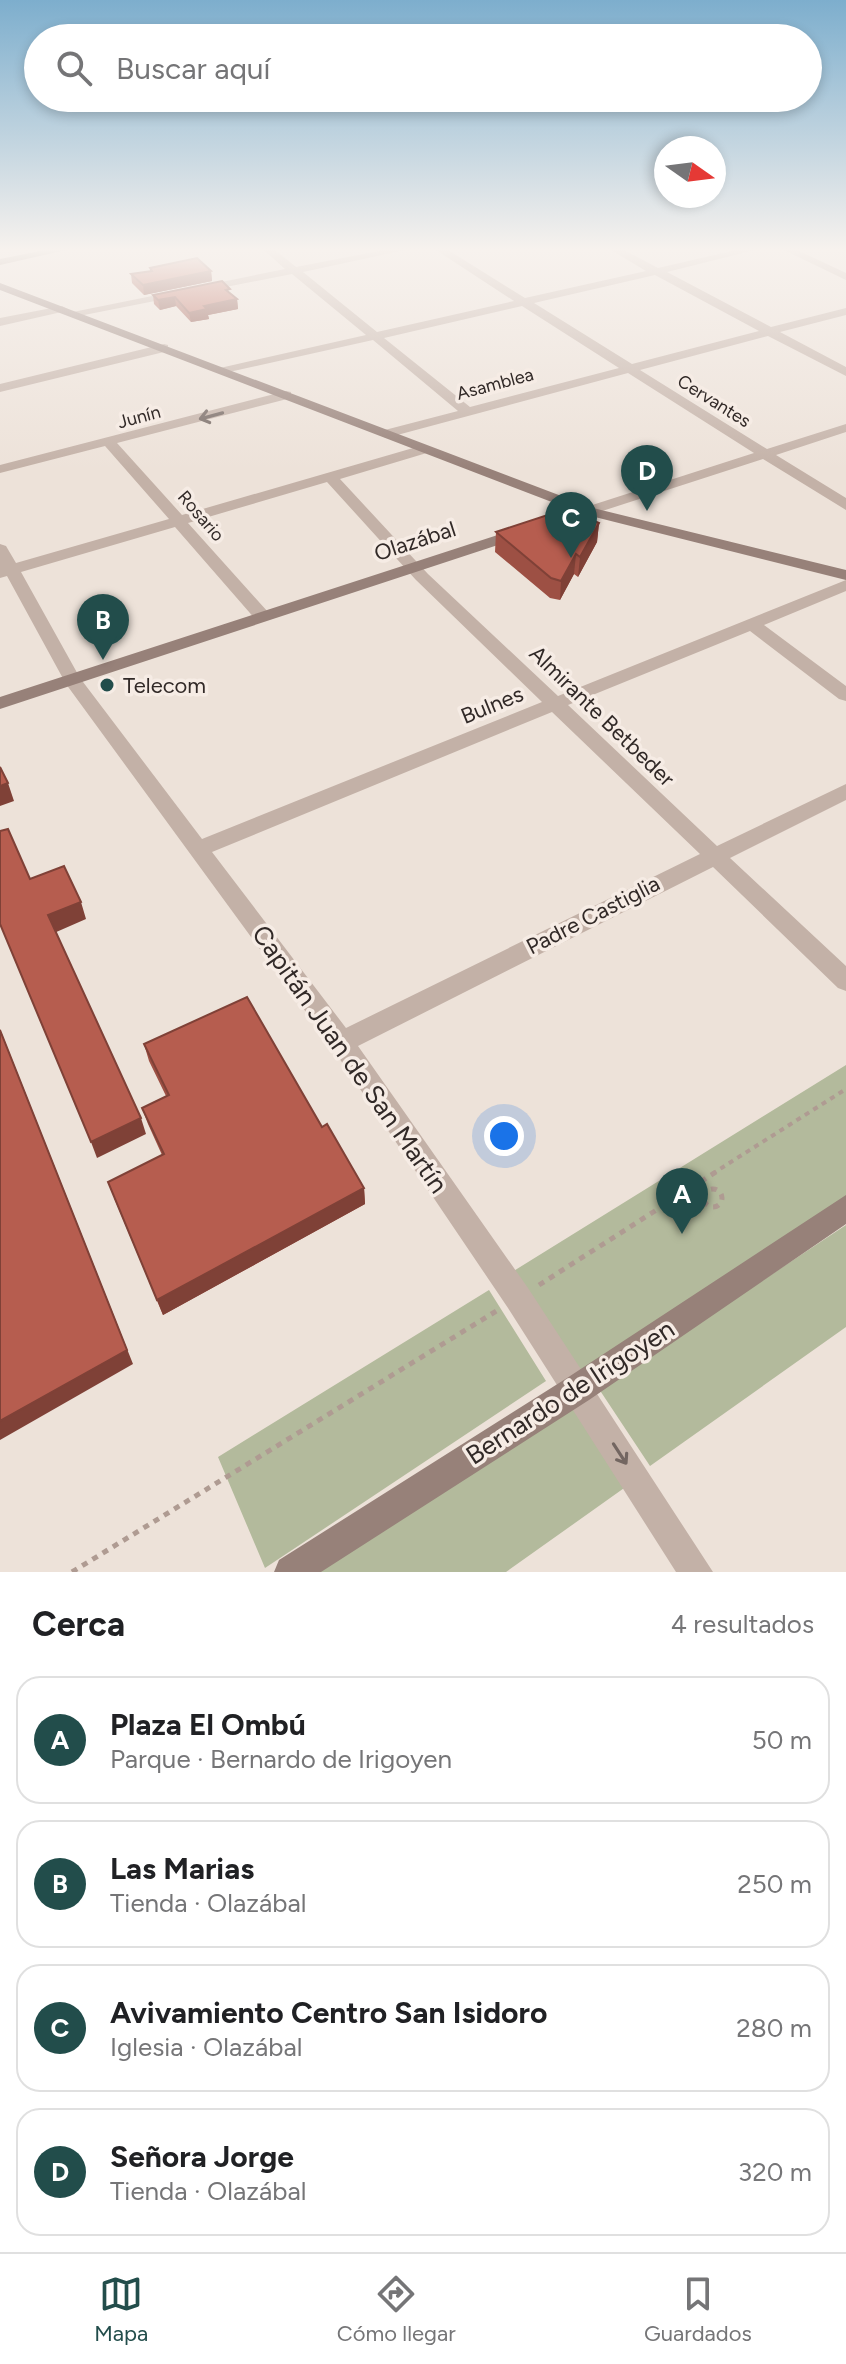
<!DOCTYPE html>
<html lang="es">
<head>
<meta charset="utf-8">
<style>
	:root { --surface:#fff; --page:#f2f2f2; --text:#202124; --muted:#757577; --line:#e0e0e0; --accent:#224d4b }
	body { margin:0; font-family:Figtree,sans-serif; background:var(--page); color:var(--text) }
	.compass { position:absolute; left:654px; top:136px; width:72px; height:72px; border-radius:50%; background:var(--surface); box-shadow:0 4px 12px #0003; rotate:104deg }
	.you { position:absolute; left:504px; top:1136px; width:28px; height:28px; margin:-20px; border:6px solid #fff; border-radius:50%; background:#1a73e8; box-shadow:0 0 0 12px #1a73e833 }
	.badge { display:grid; place-items:center; width:52px; height:52px; border-radius:50%; background:var(--accent); color:#fff; font-size:26px; font-weight:700 }
	.pin { position:absolute; translate:-50% -66px; filter:drop-shadow(0 2px 4px #0008) }
	.pin::after { content:''; position:absolute; top:42px; width:28px; height:24px; background:inherit; clip-path:polygon(0 0,100% 0,50% 100%) }
	.list { margin:0; padding:0; list-style:none }
	h2 { display:flex; justify-content:space-between; align-items:center; height:104px; margin:0; padding:0 32px; font-size:34px }
	h2 small { font-size:26px; font-weight:400; color:var(--muted) }
	.list li { display:grid; grid-template-columns:52px 1fr auto; gap:24px; align-items:center; box-sizing:border-box; height:128px; margin:0 16px 16px; padding:0 16px; border:2px solid var(--line); border-radius:24px }
	.list b { display:block; font-size:30px; white-space:nowrap }
	.list p { margin:0; font-size:26px; white-space:nowrap; color:var(--muted) }
	.list em { font-size:26px; font-style:normal; color:var(--muted) }
	.icon { flex:none; width:44px; height:44px; fill:none; stroke:currentColor; stroke-width:2; stroke-linecap:round; stroke-linejoin:round }
	.map { position:relative; flex:none; width:846px; height:1572px; overflow:hidden }
	.search { position:absolute; background:var(--surface); box-shadow:0 4px 12px #0003; left:24px; right:24px; top:24px; height:88px; display:flex; align-items:center; gap:20px; box-sizing:border-box; padding:0 28px; border-radius:44px; color:var(--muted); font-size:30px }
	.sheet { height:680px; background:var(--surface) }
	nav { display:flex; justify-content:space-around; align-items:center; box-sizing:border-box; height:112px; border-top:2px solid var(--line); background:var(--surface); font-size:22px; color:var(--muted) }
	nav a { display:grid; justify-items:center; gap:4px }
	nav .on { color:var(--accent) }
	.map>svg:first-child { display:block }
</style>
</head>
<body>
<div class="map">
<svg width="846" height="1572" viewBox="0 0 846 1572">
	<rect width="100%" height="100%" fill="#ede2d9"/>
	<path fill="#b3ba9c" d="M846,1065V1196L580,1376L512,1272Z
		M846,1225V1327L650,1466L599,1389Z
		M489,1290L546,1381L265,1568L218,1457Z
		M572,1399L627,1486L506,1572H312Z"/>
	<g fill="none" stroke-linecap="round" stroke-linejoin="round">
		<path stroke="#af9b92" stroke-width="4" stroke-dasharray="5 5" stroke-linecap="butt" d="M712,1174L846,1089"/>
		<path stroke="#af9b92" stroke-width="5" stroke-dasharray="6 6" stroke-linecap="butt" d="M704 1198a9 9 0 1 1 18 0a9 9 0 1 1-18 0Z
			M539,1285L716,1172
			M72,1572L498,1310"/>
		<path fill="#c3b1a7" fill-rule="evenodd" d="M264,250H275L296,267L384,250H405L303,272L377,332L514,301L436,250H448L525,298L646,271L611,250H624L658,268L736,250H755L667,272L771,327L846,308V315L780,332L846,367V376L768,336L640,370L767,449L846,424V432L776,455L846,498V510L763,459L593,514H583V508L754,453L628,373L386,438L379,434L381,431L458,411L373,340L220,374V368L366,335L292,274L74,317L68,313L285,269ZM655,275L759,331L632,364L534,303ZM522,306L619,368L470,407L384,338Z
			M784,250H797L846,273V280Z
			M62,306L68,309L66,311L0,326V318Z
			M164,344L168,345V351L0,392V384Z
			M286,391L291,392V398L117,443L182,515L420,446H430V452L340,479L428,574L558,696L846,580V591L764,625L846,686V701L839,699L750,631L568,705L717,846L846,784V800L730,858L846,966V991L838,988L713,867L358,1046L528,1288L713,1572H676L508,1308L333,1049L66,684L7,576L0,578V544L6,546L16,563L169,519L105,446L0,473V465ZM327,482L416,580L542,702L202,839L80,678L21,572L175,527L256,620H268L271,616L268,612L188,523ZM552,712L700,854L346,1028L212,852Z"/>
		<path fill="#978179" fill-rule="evenodd" d="M45,250H66L0,265V259Z
			M0,283L593,508L846,570V580L583,514L0,290Z
			M519,528L527,533L525,536L0,709V697Z
			M846,1195V1224L589,1400L321,1572H274L279,1560L567,1378Z"/>
	</g>
	<path fill="#9d5044" d="M150,268L211,271L212,281L144,295L132,283L131,274L150,271Z
		M231,294L237,299L238,309L208,315L209,319L191,322L176,306L160,310L154,304L153,295Z
		M599,523L597,542L578,577L574,574L560,600L550,598L495,552L496,532Z
		M144,1044L322,1127L364,1188L365,1204L163,1315L114,1198L162,1155L148,1124L142,1108L166,1096L149,1061Z"/>
	<path fill="#7f4137" d="M211,271L212,281L144,295L143,285Z
		M175,297L176,306L160,310L158,300Z
		M237,299L238,309L208,315L209,319L191,322L189,313L204,306Z
		M599,523L597,542L578,577L580,557Z
		M576,554L574,574L560,600L561,581Z
		M8,783L14,801L0,806V786Z
		M81,902L86,919L54,933L48,915Z
		M0,1029L133,1364L0,1440Z
		M141,1118L146,1134L97,1158L91,1142Z
		M364,1188L365,1204L163,1315L157,1300Z"/>
	<path fill="#b65d4f" stroke="#7f4137" stroke-width="2" d="M197,258L211,271L143,285L131,274L152,271L150,268Z
		M222,281L230,289L226,290L237,299L204,306L207,309L189,313L175,297L158,300L153,295Z
		M566,509L599,523L580,557L576,554L561,581L551,578L496,532Z
		M0,767L8,783L0,786Z
		M8,829L30,879L64,866L81,902L48,915L141,1118L91,1142L0,924V831Z
		M247,997L322,1127L327,1124L364,1188L157,1300L108,1182L164,1154L142,1108L169,1095L144,1044Z
		M0,1030L127,1350L0,1421Z"/>
	<defs><path id="oneway-shaft" d="M-6 0H5M1.5-3L5.5 0L1.5 3" fill="none" stroke-width="1.6" stroke-linecap="round" stroke-linejoin="round" transform="scale(2)"/></defs>
	<g stroke="#736661">
		<use href="#oneway-shaft" transform="translate(211 416) rotate(165)"/>
		<use href="#oneway-shaft" transform="translate(620 1454) rotate(57)"/>
	</g>
	<linearGradient id="sky" x2="0" y2="1"><stop stop-color="#7daecd"/><stop offset="0.53" stop-color="#f7f2ee"/><stop offset="1" stop-color="#f7f2ee" stop-opacity="0"/></linearGradient>
	<rect width="846" height="470" fill="url(#sky)"/>
	<circle fill="#224d4b" stroke="#f6ece5" stroke-width="3" cx="107" cy="685" r="8"/>
	<g text-anchor="middle" dominant-baseline="central" stroke-width="7" stroke-linejoin="round" paint-order="stroke">
		<g font-size="18" fill="#312927" stroke="#f6ece5">
			<text transform="translate(495 384) rotate(-15)">Asamblea</text>
			<text transform="translate(714 401) rotate(32)">Cervantes</text>
			<text transform="translate(139 417) rotate(-15)">Junín</text>
			<text transform="translate(201 516) rotate(49)">Rosario</text>
		</g>
		<g font-size="22" fill="#312927" stroke="#f6ece5">
			<text transform="translate(415 541) rotate(-18)">Olazábal</text>
			<text transform="translate(492 705) rotate(-22)">Bulnes</text>
			<text transform="translate(602 716) rotate(44)">Almirante Betbeder</text>
			<text transform="translate(593 915) rotate(-27)">Padre Castiglia</text>
		</g>
		<g font-size="22" fill="#312927" stroke="#f6ece5" text-anchor="start">
			<text x="123" y="685">Telecom</text>
		</g>
		<g font-size="26" fill="#312927" stroke="#f6ece5">
			<text transform="translate(350 1059) rotate(55)">Capitán Juan de San Martín</text>
			<text transform="translate(570 1392) rotate(-33)">Bernardo de Irigoyen</text>
		</g>
	</g>
</svg>
<svg class="compass" viewBox="-18 -18 36 36"><path d="M0-13l5 13h-10z" fill="#e53935"/><path d="M0 13l5-13h-10z" fill="#757577"/></svg>
<div class="you"></div>
<div class="pin badge" style="left:682px;top:1234px">A</div>
<div class="pin badge" style="left:103px;top:660px">B</div>
<div class="pin badge" style="left:571px;top:558px">C</div>
<div class="pin badge" style="left:647px;top:511px">D</div>
<div class="search"><svg class="icon" aria-label="search" viewBox="0 0 24 24"><circle cx="10" cy="10" r="6"/><path d="M15 15l6 6"/></svg>Buscar aquí</div>
</div>
<section class="sheet">
<h2>Cerca<small>4 resultados</small></h2>
<ul class="list">
<li><span class="badge">A</span><div><b>Plaza El Ombú</b><p>Parque · Bernardo de Irigoyen</p></div><em>50 m</em></li>
<li><span class="badge">B</span><div><b>Las Marias</b><p>Tienda · Olazábal</p></div><em>250 m</em></li>
<li><span class="badge">C</span><div><b>Avivamiento Centro San Isidoro</b><p>Iglesia · Olazábal</p></div><em>280 m</em></li>
<li><span class="badge">D</span><div><b>Señora Jorge</b><p>Tienda · Olazábal</p></div><em>320 m</em></li>
</ul>
</section>
<nav>
<a class="on"><svg class="icon" aria-label="map" viewBox="0 0 24 24"><path d="M3 6l6-2 6 2 6-2v14l-6 2-6-2-6 2zM9 4v14M15 6v14"/></svg>Mapa</a>
<a><svg class="icon" aria-label="directions" viewBox="0 0 24 24"><path d="M12 3l9 9-9 9-9-9zM9 14v-3h6M13 9l2 2-2 2"/></svg>Cómo llegar</a>
<a><svg class="icon" aria-label="saved" viewBox="0 0 24 24"><path d="M7 4h10v16l-5-4-5 4z"/></svg>Guardados</a>
</nav>
</body>
</html>
